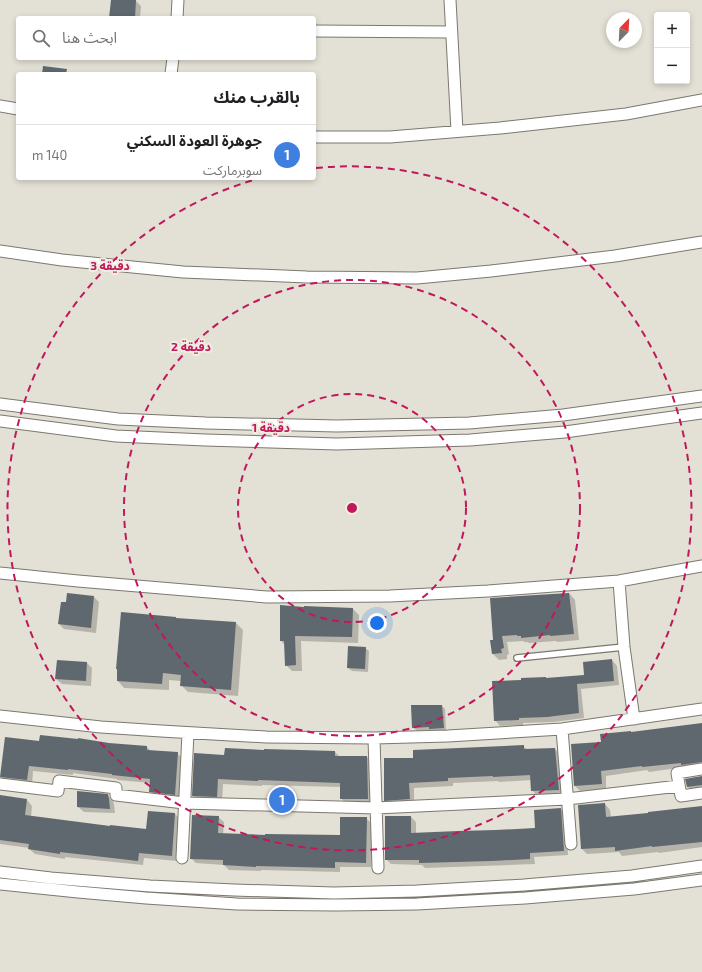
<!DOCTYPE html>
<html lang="ar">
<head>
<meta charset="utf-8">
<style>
	:root { --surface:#fff; --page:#f2f2f2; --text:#202124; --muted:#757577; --line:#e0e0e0; --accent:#1a73e8 }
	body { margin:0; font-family:"Exo 2","Noto Sans Arabic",sans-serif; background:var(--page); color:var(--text); direction:rtl }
	.controls { position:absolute; right:12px; top:12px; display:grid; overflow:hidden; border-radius:4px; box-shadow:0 2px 6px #0003 }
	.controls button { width:36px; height:36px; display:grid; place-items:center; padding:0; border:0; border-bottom:1px solid var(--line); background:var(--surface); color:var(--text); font:20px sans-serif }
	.compass { position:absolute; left:606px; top:12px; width:36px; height:36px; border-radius:50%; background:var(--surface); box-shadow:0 2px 6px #0003; rotate:24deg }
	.you { position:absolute; left:377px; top:623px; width:14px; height:14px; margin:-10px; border:3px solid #fff; border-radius:50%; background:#1a73e8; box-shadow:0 0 0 6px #1a73e833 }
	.badge { display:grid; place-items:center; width:26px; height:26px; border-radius:50%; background:var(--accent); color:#fff; font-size:13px; font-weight:700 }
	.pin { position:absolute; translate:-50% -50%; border:2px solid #fff; box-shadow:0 1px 4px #0006 }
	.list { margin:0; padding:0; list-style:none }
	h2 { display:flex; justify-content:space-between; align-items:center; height:52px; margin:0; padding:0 16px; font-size:17px }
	h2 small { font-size:13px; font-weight:400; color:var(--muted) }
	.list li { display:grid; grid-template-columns:26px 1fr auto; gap:12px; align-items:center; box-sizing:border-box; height:56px; padding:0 16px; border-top:1px solid var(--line) }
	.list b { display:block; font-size:15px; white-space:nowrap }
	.list p { margin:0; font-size:13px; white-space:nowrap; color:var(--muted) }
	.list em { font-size:13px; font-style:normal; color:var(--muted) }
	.icon { flex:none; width:22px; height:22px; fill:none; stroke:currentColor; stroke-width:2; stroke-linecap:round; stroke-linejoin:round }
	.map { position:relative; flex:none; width:702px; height:972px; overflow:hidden; direction:ltr }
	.search { position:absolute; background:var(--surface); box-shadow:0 2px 6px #0003; left:16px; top:16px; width:300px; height:44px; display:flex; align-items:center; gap:10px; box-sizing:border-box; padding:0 14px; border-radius:4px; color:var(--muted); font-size:15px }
	.panel { position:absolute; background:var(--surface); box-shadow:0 2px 6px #0003; left:16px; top:72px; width:300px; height:108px; border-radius:4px; direction:rtl }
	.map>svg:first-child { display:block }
</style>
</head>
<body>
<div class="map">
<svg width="702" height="972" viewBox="0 0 702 972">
	<rect width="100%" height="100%" fill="#e3e0d5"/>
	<path fill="#0003" d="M112,0L136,1L141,6L140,18H110Z
		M569,593L575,600L579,640L557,642L556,641L529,643L527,642H524L523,641L507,642L509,654L507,655V659L499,660L493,654L491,641Z
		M94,597L99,602L96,633L64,629L59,624Z
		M305,608L353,609L359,615L358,643L301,641L302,671H292L286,665L285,645L281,641Z
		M236,623L243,630L238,696L188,692L181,685V681L169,680V690L124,688L118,681Z
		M365,648L369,651L368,672L352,671L348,668Z
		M612,660L617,666L619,685L581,689L584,718L553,722L523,723V725L500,726L495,720L522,681L585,676Z
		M87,663L92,668L91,686L62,684L56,679Z
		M442,706L445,709L446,731L433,732L431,730L417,731L413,727Z
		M702,724V768L685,767L649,772L647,770L606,776V789L580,791L575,786L602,743L632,733Z
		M40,742L109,744L147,747L151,751L177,753L182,758L180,799L155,797L150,791L151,783L118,780L117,779L73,773V775L33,771L32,785L6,782L1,777Z
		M523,746L528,750L555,749L560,754L564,795L537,796L532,790V780L499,782L498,781L453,783V786L414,788V804L391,805L385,800L414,759Z
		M265,750L335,752L340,757H367L372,762V803L346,804L341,798V787L262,785V786L223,784L222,802L198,801L193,796L225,756L265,751Z
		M702,777V789L691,790L688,787L686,780Z
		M107,795L113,800L114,805L115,813L84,812L78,807Z
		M27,800L32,806L31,817L111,827L147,830L175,814L180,819L177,861L144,858L143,865L65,857V859L35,854L29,849L30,848L0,844V801Z
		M605,804L610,810L611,818L702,807V847L659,853L658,852L622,856L619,852L587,854L582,849Z
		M561,809L566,815L568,855L534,857L535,864L425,868L422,865L391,864L386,859L411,817L416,822V834L536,829Z
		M218,817L224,822L223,835L341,836L366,818L372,824L371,867H340V872L261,870V871L229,870L224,865L196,863L191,858Z"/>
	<path fill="#5e686e" d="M111,0H136L135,18H109Z
		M43,66L67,69L66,74H42Z
		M67,593L94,596L91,628L58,624L61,602H66Z
		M569,593L574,634L550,636V635L521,638V636H517V635L502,636L504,648L501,649L502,653L492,654L490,640H493L490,598Z
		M280,605L304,607V606L353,608L352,637L295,636L296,665L285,666L284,641H280Z
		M121,612L176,617V618L236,622L231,690L180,686L181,675L163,673L162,684L117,681V669H116Z
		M348,646L366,647L365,669L347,668Z
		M612,659L614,681L577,684L579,713L547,717L519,718V720L494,721L492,681L521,680V678L546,677V678L584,675L583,662Z
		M57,660L87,662L86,681L55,679Z
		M411,705H442L444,728L429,729V727L412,728Z
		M702,723V762L681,765V763L642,767V766L601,771L602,784L574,786L571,744L601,742L600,734L631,731V732Z
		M40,735L78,739V738L109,743L147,746V750L178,752L175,795L149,792L150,779L112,775V774L68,769V770L29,766L27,780L0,777L5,737L39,741Z
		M524,745V749L555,748L559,790L531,791L530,775L493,777V776L448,778V781L409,783L410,799L384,801V758H413V750Z
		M225,748L264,750V749L335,751V756H367L368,799H340V783L258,780V781L218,779L217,797L192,796L194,753L224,755Z
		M702,776V785L687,787L685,779Z
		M77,791L108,794L109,799L110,809L77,807Z
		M0,795L27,799L25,815L110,826V825L146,829L148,811L175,813L172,856L139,853L138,861L60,852V854L28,849L29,844L0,840Z
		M605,803L606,817L648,813V812L702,806V842L652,847V846L615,851V847L581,849L578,805Z
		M561,808L564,851L530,853V859L491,861L419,863V860H385V816H411V833L458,831L496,830L535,828L534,810Z
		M192,815L219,816L218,833L265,835V834L340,835V817H367L366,863L335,862V868L256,866V867L223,865V860L190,859Z"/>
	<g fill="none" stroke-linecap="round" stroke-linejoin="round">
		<g stroke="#7b786e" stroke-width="8">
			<path id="service" d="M517,658L624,647"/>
		</g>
		<g stroke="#7b786e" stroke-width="13">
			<path id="minor" d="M450,0L457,131
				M177,18L178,0
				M314,31L451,32
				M171,74L173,58
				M0,106L18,109
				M314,137H390L500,128L626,114L702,100
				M0,251L62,260L183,272L307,277L417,278L491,271L615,256L702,242
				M0,404L118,419L206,423L337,426L469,423L563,415L702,396
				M0,421L116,436L205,440L337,444L470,440L565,432L702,413
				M0,573L78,581L267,597L390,596L488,591L619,581L702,566
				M619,581L624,647L634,719
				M0,716L101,727L161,731L266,737L374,738L448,736L562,729L702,709
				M562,729L571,844
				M374,738L378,868
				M702,769L677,773L681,796L702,793
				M0,784L58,791L59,781L116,788V795L184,803L376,808L567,799L679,786
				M182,858L188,733
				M0,872L51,878L150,886L234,890L334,893L417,891L524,885L632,876L702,866
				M0,884L78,892L146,898L237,904L336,905L417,904L525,898L634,889L702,880"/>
		</g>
		<use href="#service" stroke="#fff" stroke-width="5.5"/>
		<use href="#minor" stroke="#fff" stroke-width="11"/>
	</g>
	<g fill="none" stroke="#c2185b" stroke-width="2" stroke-dasharray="7 5">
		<circle cx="352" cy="508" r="114"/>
		<circle cx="352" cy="508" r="228"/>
		<path d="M316 168A342 342 0 1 1 261 178"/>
	</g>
	<circle cx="352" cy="508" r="6" fill="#c2185b" stroke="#f0eee2" stroke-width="2"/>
	<g font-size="12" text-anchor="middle" font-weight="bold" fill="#c2185b" stroke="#f0eee2" stroke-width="4" stroke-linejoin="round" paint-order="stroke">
		<text x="110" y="270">3 دقيقة</text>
		<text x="191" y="351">2 دقيقة</text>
		<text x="271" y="432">1 دقيقة</text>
	</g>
</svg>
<div class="controls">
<button>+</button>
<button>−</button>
</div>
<svg class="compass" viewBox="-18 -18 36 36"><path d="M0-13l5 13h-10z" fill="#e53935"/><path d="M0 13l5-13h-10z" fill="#757577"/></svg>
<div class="you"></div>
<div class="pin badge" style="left:282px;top:800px;background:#3f7fe0">1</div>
<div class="search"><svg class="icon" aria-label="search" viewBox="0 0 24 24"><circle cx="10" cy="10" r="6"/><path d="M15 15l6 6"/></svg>ابحث هنا</div>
<section class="panel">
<h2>بالقرب منك<small></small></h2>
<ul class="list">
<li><span class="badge" style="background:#3f7fe0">1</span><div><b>جوهرة العودة السكني</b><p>سوبرماركت</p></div><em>140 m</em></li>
</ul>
</section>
</div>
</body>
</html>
